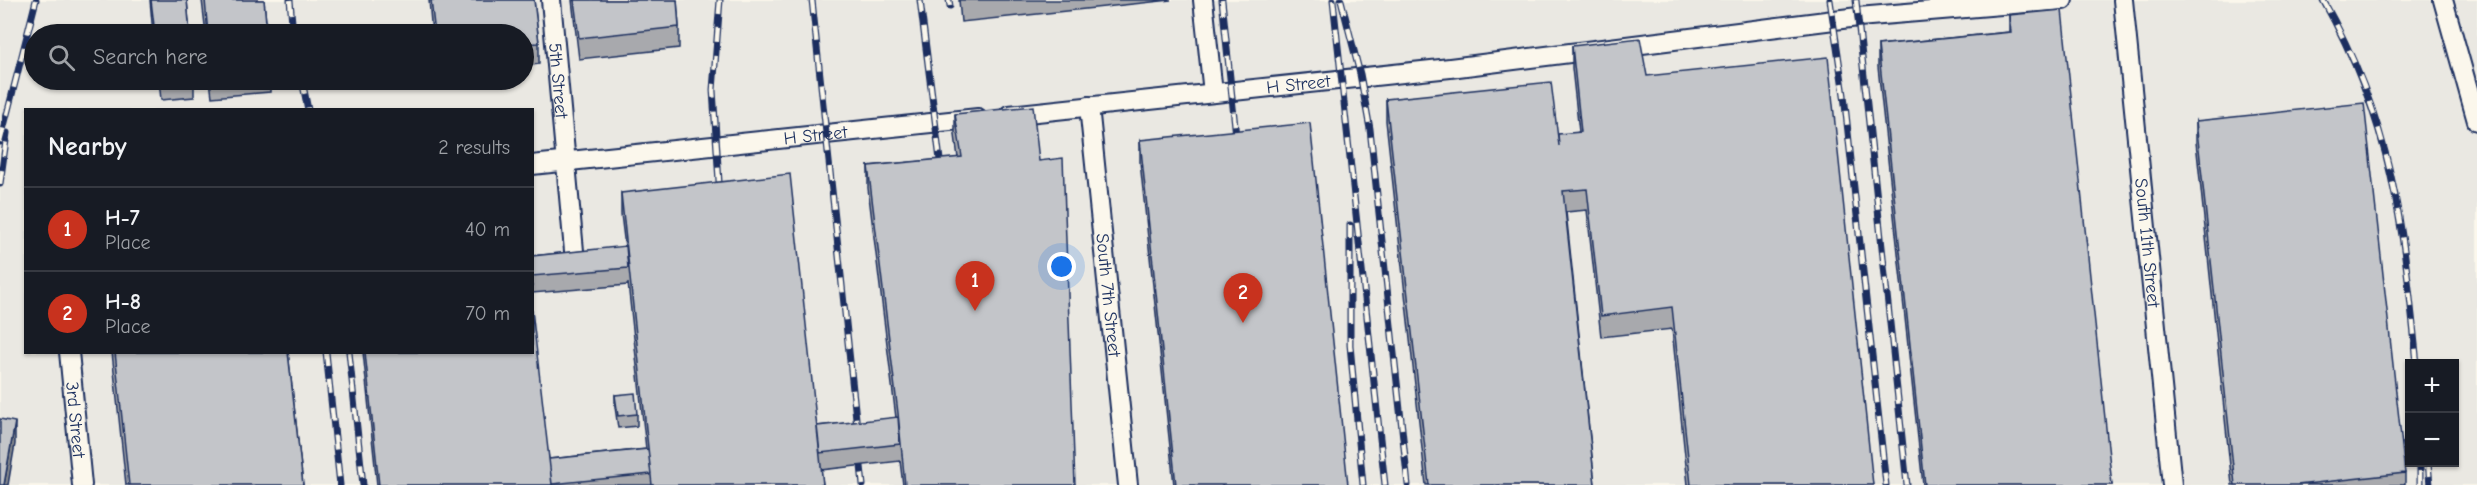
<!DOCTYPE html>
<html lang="en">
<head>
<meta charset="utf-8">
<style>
	:root { --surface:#171b24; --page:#20242c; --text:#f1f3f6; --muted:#9ea1a6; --line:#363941; --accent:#c8321e }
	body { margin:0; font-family:"Comic Neue",sans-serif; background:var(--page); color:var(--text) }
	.controls { position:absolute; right:18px; bottom:18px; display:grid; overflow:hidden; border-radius:0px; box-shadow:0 2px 4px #0004 }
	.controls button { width:54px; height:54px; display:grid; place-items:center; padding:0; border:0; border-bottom:2px solid var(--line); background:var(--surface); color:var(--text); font:30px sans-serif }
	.you { position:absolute; left:1062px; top:267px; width:21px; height:21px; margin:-15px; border:4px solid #fff; border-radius:50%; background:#1a73e8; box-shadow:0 0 0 9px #1a73e833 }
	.badge { display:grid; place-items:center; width:39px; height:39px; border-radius:50%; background:var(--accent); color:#fff; font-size:20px; font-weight:700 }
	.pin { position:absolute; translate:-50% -50px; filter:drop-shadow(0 2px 3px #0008) }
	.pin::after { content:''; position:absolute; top:32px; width:21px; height:18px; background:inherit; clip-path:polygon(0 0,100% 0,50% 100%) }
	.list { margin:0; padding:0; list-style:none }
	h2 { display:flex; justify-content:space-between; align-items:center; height:78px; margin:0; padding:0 24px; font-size:26px }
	h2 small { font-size:20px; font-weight:400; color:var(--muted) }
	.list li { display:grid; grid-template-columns:39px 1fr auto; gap:18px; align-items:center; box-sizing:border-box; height:84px; padding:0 24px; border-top:2px solid var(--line) }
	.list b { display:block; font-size:22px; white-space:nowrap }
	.list p { margin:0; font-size:20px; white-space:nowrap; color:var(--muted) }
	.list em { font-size:20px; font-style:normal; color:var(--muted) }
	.icon { flex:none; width:33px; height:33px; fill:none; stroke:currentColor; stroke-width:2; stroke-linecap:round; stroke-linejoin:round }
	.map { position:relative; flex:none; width:2477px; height:485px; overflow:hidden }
	.search { position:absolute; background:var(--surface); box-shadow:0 2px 4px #0004; left:24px; top:24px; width:510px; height:66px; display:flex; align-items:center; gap:15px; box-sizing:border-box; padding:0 21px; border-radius:33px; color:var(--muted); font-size:22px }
	.panel { position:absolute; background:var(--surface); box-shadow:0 2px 4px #0004; left:24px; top:108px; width:510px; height:246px; border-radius:0px }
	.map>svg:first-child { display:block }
</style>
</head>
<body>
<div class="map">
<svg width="2477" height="485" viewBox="0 0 2477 485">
	<rect width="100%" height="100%" fill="#fbf7ec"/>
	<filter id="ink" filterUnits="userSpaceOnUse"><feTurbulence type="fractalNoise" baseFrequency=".0167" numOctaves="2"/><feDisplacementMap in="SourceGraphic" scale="12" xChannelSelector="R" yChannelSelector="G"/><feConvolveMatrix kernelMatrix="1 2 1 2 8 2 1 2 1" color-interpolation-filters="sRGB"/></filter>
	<g filter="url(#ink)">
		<path fill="#eae8e2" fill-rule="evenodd" d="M0,0H2477V485H0ZM34,34H524V80H34ZM26,110H532V352H26ZM2410,364H2454V462H2410Z"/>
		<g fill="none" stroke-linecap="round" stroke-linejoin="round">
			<g stroke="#1b2f5e" stroke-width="22">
				<g id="minor">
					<path id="s1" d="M551,0L574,251"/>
					<path d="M1203,0L1213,93"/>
					<path id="s2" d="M2123,0L2172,485"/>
					<path d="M2443,0L2477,121"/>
					<path id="s3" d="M1089,106L1128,485"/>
					<path id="s4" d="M1009,115L1450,68L1858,17L2063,0"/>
					<path id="s5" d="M532,165L978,118"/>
					<path id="s6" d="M69,352L82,485"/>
				</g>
			</g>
			<use href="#minor" stroke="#fbf7ec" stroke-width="18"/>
			<g stroke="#1b2f5e" stroke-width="7">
				<path id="rail" d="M290,0L293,34
					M720,0L713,90L720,197
					M812,0L863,485
					M920,0L942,176
					M949,0L950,6
					M1222,0L1237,146
					M1333,0L1385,485
					M1341,0L1360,74L1370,129L1408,485
					M1830,0L1844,95L1886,485
					M1856,0L1907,485
					M2323,0C2393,124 2403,225 2417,364
					M302,80L308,110
					M0,142L36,0
					M0,184L7,133
					M1350,225V345L1363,485
					M326,352L340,485
					M349,352L363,485
					M2428,462L2430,485
					M2420,485V462"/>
			</g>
			<use href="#rail" stroke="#fbf7ec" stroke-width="4.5" stroke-dasharray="14" stroke-linecap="butt"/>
		</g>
		<path fill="#a8a9ad" stroke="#1b2f5e" stroke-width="1.5" d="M150,0H187L190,34H153Z
			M202,0H264L267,34H206Z
			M429,0H534L539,43V64L524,66V34H432Z
			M572,0H677L679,27V48L579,59Z
			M959,0H1171L961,22Z
			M2009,15L2112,485H1923L1878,67V45L2009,32Z
			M1572,46L1647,76L1873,485H1688L1672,329L1601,337L1587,210L1566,212L1595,485H1426L1386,121V99L1558,138L1579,132L1572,68Z
			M148,80H194V97L161,100L159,80Z
			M210,80H270V92L212,97Z
			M955,114L1075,485H903L900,461L821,470L823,485H377L363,352H532L549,459L646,449L628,283V285L532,293V256L625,247L621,214V193L817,426L896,418L868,188V166L958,158L955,135Z
			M2196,121L2405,473V485H2232L2196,142Z
			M1140,140L1348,485H1174L1140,162Z
			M112,352H288L303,485H126Z
			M615,395L637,414V426L618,428L615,407Z"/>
		<path fill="#888a8d" stroke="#1b2f5e" stroke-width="1.5" d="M15,422V444L8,485H4Z"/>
		<path fill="#c3c5c9" stroke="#1b2f5e" stroke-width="1.5" d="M151,0H187L190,34H155Z
			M205,0H264L267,34H208Z
			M431,0H534L539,43L524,44V34H435Z
			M574,0H677L679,27L579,38Z
			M2062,10L2112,485H1925L1878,45L2011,32L2009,15Z
			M1640,38L1647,76L1828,57L1873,485H1691L1672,307L1601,316L1587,189L1563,191L1595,485H1429L1386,99L1551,82L1559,146L1558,134L1581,132L1572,46Z
			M2364,103L2405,473L2297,485H2235L2196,121Z
			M1033,106L1039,161L1063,158L1075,485H905L898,413L868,166L962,157L955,114Z
			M1310,123L1348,485H1176L1140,140Z
			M790,174L823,485H652L621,193Z
			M626,246L628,268L532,276V256Z
			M532,310L552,485H379L365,352H532Z
			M115,352H288L303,485H129Z
			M635,393L637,414L618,416L615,395Z
			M898,417L900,444L820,453L817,426Z
			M0,419L15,422L4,485H0Z
			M648,449L651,474L552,484L549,459Z"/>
	</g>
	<g text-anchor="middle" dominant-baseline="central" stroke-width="5" stroke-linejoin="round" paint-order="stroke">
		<g font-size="18" fill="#1b2f5e" stroke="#fbf7ec">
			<text stroke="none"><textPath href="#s1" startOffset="81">5th Street</textPath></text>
			<text stroke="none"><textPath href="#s4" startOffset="291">H Street</textPath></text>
			<text stroke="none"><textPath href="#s5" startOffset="285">H Street</textPath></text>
			<text stroke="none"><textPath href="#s2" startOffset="244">South 11th Street</textPath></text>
			<text stroke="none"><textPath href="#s3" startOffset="190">South 7th Street</textPath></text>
			<text stroke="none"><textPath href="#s6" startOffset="68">3rd Street</textPath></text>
		</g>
	</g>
</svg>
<div class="controls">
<button>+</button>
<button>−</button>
</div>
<div class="you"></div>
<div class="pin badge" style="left:975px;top:311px">1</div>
<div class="pin badge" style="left:1243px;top:323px">2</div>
<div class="search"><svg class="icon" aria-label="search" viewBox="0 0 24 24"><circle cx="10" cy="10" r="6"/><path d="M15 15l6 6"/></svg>Search here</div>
<section class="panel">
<h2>Nearby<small>2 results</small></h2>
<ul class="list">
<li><span class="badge">1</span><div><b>H-7</b><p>Place</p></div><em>40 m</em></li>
<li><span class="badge">2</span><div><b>H-8</b><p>Place</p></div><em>70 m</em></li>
</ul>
</section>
</div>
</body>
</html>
